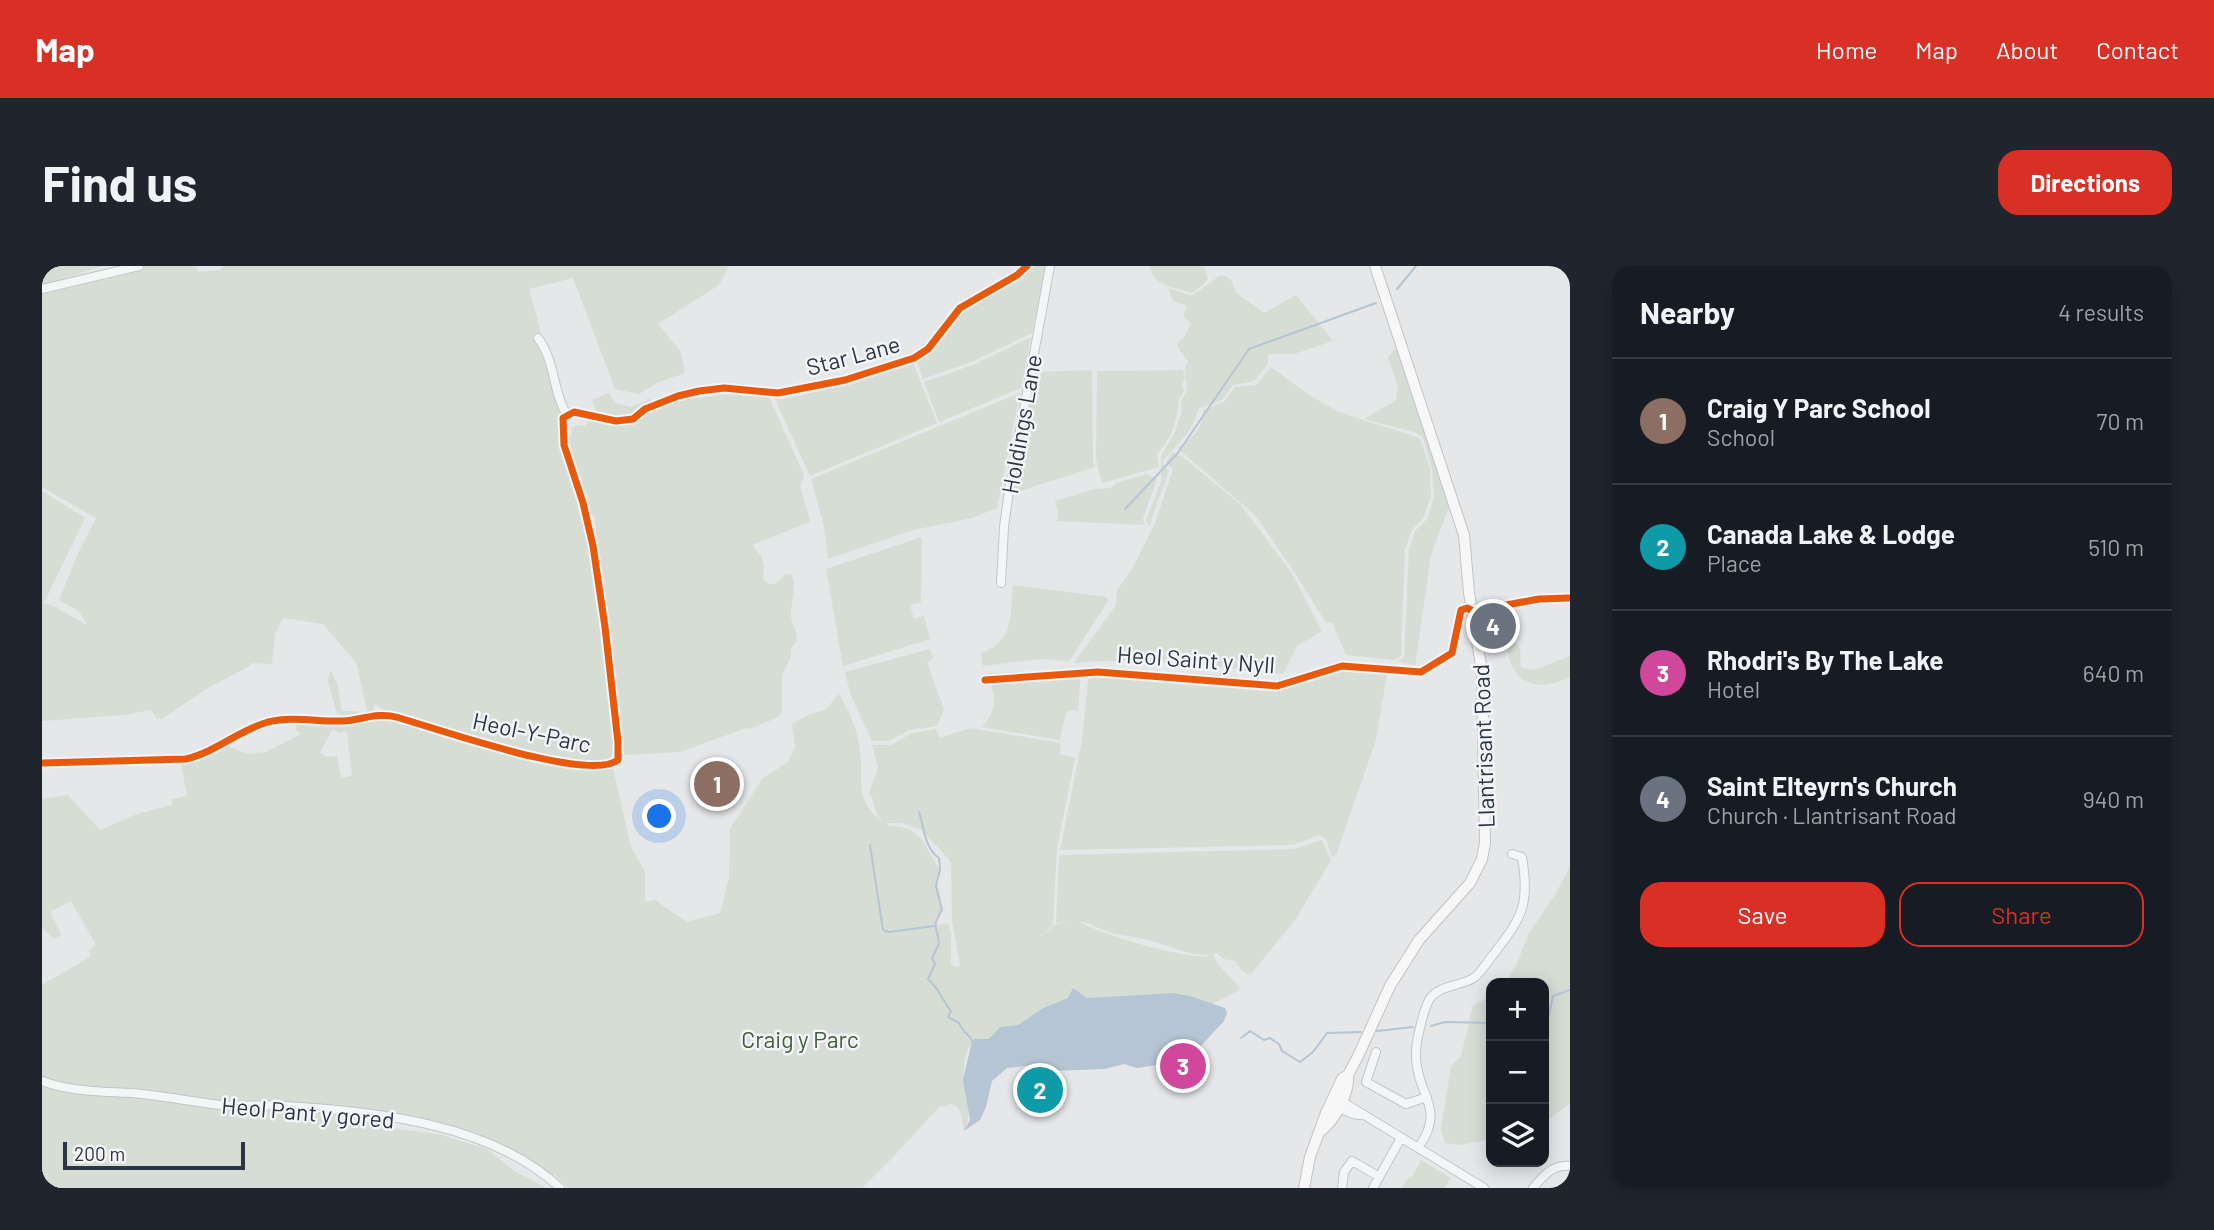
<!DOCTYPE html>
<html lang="en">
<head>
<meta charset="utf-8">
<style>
	:root { --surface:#171b24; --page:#20242c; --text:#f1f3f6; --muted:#9ea1a6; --line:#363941; --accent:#d93025 }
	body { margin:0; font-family:Barlow,sans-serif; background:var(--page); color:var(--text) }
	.controls { position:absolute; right:21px; bottom:21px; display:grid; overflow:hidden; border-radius:14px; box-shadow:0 4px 18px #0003 }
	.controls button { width:63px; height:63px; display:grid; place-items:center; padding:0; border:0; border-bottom:2px solid var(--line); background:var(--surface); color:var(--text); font:35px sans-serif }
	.scale { position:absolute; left:21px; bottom:18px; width:182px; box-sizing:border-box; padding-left:7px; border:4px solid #2b3543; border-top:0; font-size:19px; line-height:24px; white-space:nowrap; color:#2b3543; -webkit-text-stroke:5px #f3f5f8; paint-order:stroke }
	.you { position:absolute; left:618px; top:551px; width:24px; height:24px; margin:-18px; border:5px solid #fff; border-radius:50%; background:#1a73e8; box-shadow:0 0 0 10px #1a73e833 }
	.badge { display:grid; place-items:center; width:46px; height:46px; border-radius:50%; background:var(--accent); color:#fff; font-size:23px; font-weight:700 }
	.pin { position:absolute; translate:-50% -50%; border:4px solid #fff; box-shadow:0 2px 7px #0006 }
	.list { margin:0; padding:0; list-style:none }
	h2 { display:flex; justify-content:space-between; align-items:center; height:91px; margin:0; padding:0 28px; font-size:30px }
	h2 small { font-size:23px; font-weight:400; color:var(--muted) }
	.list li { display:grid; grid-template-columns:46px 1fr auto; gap:21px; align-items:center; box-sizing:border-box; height:126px; padding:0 28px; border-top:2px solid var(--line) }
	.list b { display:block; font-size:26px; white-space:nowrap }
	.list p { margin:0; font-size:23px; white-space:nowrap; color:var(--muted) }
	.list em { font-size:23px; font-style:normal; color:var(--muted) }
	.actions { display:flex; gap:14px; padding:21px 28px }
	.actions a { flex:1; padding:16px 0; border:2px solid var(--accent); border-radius:21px; text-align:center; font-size:24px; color:var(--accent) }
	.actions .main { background:var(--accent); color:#fff }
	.icon { flex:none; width:38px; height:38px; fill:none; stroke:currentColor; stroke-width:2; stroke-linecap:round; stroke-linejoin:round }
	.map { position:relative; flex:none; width:1528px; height:922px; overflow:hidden; border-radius:21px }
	header { display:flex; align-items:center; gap:42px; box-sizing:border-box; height:98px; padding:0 35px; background:var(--accent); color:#fff }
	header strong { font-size:33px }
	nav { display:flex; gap:38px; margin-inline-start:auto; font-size:24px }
	.intro { display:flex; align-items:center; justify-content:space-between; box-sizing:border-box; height:168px; padding:0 42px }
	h1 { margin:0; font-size:49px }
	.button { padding:18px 32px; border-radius:21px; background:var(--accent); color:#fff; font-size:24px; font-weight:700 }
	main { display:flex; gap:42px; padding:0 42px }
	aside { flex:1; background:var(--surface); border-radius:21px; box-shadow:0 4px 18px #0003 }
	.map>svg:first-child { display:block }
</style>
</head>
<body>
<header>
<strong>Map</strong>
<nav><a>Home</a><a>Map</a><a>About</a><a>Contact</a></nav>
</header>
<div class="intro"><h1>Find us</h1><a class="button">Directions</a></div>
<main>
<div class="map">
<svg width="1528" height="922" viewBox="0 0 1528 922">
	<rect width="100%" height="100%" fill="#e5e7e9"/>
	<path fill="#d6ddd5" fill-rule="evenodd" d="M9,0H61L0,19V1L3,5Z
		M79,0H154L156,6L177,4L182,0H687L677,19L616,58L639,86L643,107L615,117L597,128L573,123L531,12L487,23L500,71L493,76L505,95L521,148C507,168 533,223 539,245C556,299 556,358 565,414C568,432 577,477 568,493C527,508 385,459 339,443L333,437L331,445L325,447L315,398L281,358L241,352L233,368L230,398L209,397L208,400L164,423L120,453H115L109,444L82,449L0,455V225L43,252L2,337L15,342L45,359L37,345L17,334L36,287L54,252L0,221V28Z
		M992,0H1004L990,67L932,95L881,113L875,96L890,86L922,45L980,13Z
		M1107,0H1162L1166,12L1162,18L1150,27C1129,19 1115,23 1107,0Z
		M1177,10H1184L1189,14L1194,27L1222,47L1254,29L1291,75L1252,88H1226V98L1212,115L1191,119L1180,134L1156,143C1150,169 1136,176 1120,196L1127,205L1107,260L1104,254L1119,216V190L1132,168L1139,148V134L1145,126L1143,103L1146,95L1138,85L1135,77L1143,70L1149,58L1141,49L1145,40L1131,35L1126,22L1150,30Z
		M989,71L979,122L897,156L882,116L933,98Z
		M1352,84L1358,86L1407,229V241L1389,289L1373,400L1356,395L1362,391L1367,283L1373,265L1385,253L1392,231L1390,203L1381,171L1372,166L1322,153L1354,134L1356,121L1346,92Z
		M871,97L895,157L768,210L732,131L740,133L808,118Z
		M1229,101L1270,131L1297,146L1378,172L1388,203L1389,231L1382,251L1370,264L1363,283L1359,390L1352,394L1304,389L1290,356L1284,357L1253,307L1214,250L1135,182C1151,171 1160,164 1161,144L1182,136L1193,121L1214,119Z
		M1050,104L1051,195L1053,201L972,227L993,106Z
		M1141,104L1143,112L1140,117L1142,125L1137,133L1136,146L1128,170L1115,189L1117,201L1060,217L1054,194L1055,105Z
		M567,127L573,137L590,141L608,133L616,138L636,130L639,134L685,128L727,131L762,209L758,219L768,256L710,279L719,290L722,299L721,313L727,318H733L743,309L749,308C755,320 749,335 749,348C749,358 756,365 755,375L749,382V391L740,409V446L734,452L708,463L704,462L638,486L582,489L568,373L555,287L553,250H548L524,173L529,170L530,162L535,159L543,160L547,154L556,150L550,134Z
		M978,127L955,242L930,252L871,264L786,293L782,260L769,213Z
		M1130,186L1141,191L1198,238L1249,306L1280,365L1255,380L1241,408C1173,400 1100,390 1032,397L1074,339L1075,324L1090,303L1113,257L1131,203L1124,196Z
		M1105,208L1115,213L1101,253L1103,259L1015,255L1016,246L1013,235L1053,223L1069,222L1074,217Z
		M880,271L879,336L868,339L872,353L882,350L888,373L801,400L784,303Z
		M971,319L1065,331L1066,335L1027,395L998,393L941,400L939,387C973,375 968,349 971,319Z
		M1466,370L1478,382L1479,401L1492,404L1528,390V412C1520,414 1509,419 1500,419C1473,418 1463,394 1466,370Z
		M888,383L891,392L885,397L902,443L895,460L868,464L847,475H830L809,430L803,406Z
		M1303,398L1346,401L1334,474L1294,589L1290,591L1284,573L1277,569L1251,579L1018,584L1040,474L1047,405L1170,408L1245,418Z
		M289,404L296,421L300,445H316L317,448L304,450L295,448L286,415Z
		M1039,404L1036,445L1028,444L1024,447L1018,474L940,461C958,441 952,431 946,407Z
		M797,428C806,444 814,460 817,478C824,515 808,531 842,557L835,549L830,531L827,528L836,501L830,479H849L870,467L894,463L898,472L928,462L1019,477L1018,488L1033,492L1015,582L1011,658L995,674L1012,659L1026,655L1014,657L1017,589L1252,583L1280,574L1289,594L1253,654L1208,709L1200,705L1193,695L1182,693L1175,687L1171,688L1176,698L1199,723L1171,738L1130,727L1045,732L1037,727L1001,742L976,759L958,761L947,773H933C908,799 936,843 922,865L919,848L916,842L910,838L897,841L853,889L820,922H526L512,908L507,912L475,891L387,859L290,846L350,862L396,868L445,883L472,905L505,922H0V719L48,691L47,684L54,679L29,635L8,646L19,668L17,672H11L0,662V533L26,529L58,564L95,548L130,539V533L145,530L139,497L144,493L183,479L205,488L223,486L259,468L253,463L256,457L293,460L352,453L476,491L553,502H571L589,581L603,605V636L613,634L645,656L678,647L687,611L688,563L720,513L746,496L753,482L750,458L768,448L783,444ZM291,463L297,467L305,465L310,510L299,512L295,490L284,491L278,486ZM844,557H860L880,564L909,596L910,655L918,700H920L913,701L909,698V667L906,657L893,660V653L899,645V632L894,616L897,602C881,579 880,560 847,560ZM1038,656C1049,656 1059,664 1069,667C1080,670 1091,670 1102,673C1126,678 1146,691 1171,689C1154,697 1056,668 1038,656Z
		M1528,600V838L1502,856V717H1464L1475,697L1487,667L1513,629Z
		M1449,729V873L1417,879L1403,877L1399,863L1409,800L1419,790L1431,740Z
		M1379,894L1409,912L1403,922H1359L1368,911H1370Z"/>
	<path fill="#b5c5d3" d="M1031,722L1045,732L1130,727L1148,730L1183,742L1185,747L1182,755L1157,782L1120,798L1095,802L1082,798L1063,803L1039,804L1004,805L991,799L965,802L950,815L944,841L938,854L922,865L928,854L921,814L930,775L933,773H947L958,761L976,759L1001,742L1026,732Z"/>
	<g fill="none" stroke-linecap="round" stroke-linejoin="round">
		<path stroke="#b5c5d3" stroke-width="2" d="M1355,23L1374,0
			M1083,243L1135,188L1207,83L1334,37
			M877,546C882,560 882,582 897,592L898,603L894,620L900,644C889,662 895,659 897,678L890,692L893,698L886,713C897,722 900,734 909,745L906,751L917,757C920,766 927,767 930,775
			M828,579L841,664L847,666L892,660
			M1502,749H1507L1511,730L1528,724
			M1389,760L1403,756L1449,757
			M1335,765L1371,761
			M1199,772L1208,765L1222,774L1228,772L1237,778L1240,785L1258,796L1271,786L1285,767L1319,766"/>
		<g stroke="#c3c5c7" stroke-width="10">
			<path id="minor" d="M0,23L97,0
				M496,72C514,96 510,125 525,149
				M959,317L962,261L967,225L1008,0
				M943,414L1056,406L1235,420L1300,400L1379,406L1410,387L1419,344L1425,342L1431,345L1497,333L1528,332
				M0,497L144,493C174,486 197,464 226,456C251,450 276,456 301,455C319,454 336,446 354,451C391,461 547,517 576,494V476L563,361L551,280L541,237L522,179L521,152L532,146L574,155L591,153L603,143L636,130L657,125L682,122L736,127L803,114L872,92L886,83L918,42L975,9L985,0
				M1334,786L1324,816L1364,838L1385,831
				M0,815C31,827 67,825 100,828C127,831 153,836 179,839C200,841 222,838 243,840C332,845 451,858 518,922
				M1296,833L1442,922
				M1292,840L1311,848L1318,849
				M1376,882C1405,842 1375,830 1374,791C1373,778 1381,746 1387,734C1395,720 1417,720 1430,713C1439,708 1444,697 1451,689C1480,651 1488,640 1480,591L1470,588
				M1300,922L1302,906L1310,895L1336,910
				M1331,922L1359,872
				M1491,922C1501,910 1511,898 1528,900"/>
		</g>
		<g stroke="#c1c4c7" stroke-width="12">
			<path id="major" d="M1280,864C1293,854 1308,825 1306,809
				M1262,922L1268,891L1284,847L1300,813L1306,809L1317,788L1348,720L1377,674L1428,617L1440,593L1443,577L1440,405L1427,327L1422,269L1333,0"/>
		</g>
		<use href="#minor" stroke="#f4f5f6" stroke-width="8"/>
		<use href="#major" stroke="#f7f7f8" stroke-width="10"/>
		<g stroke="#f3f5f8" stroke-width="11">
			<path id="cycleway" d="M943,414L1056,406L1235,420L1300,400L1379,406L1410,387L1419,344L1425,342L1431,345L1497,333L1528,332
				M0,497L144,493C174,486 197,464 226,456C251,450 276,456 301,455C319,454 336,446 354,451C391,461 547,517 576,494V476L563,361L551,280L541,237L522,179L521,152L532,146L574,155L591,153L603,143L636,130L657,125L682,122L736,127L803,114L872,92L886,83L918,42L975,9L985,0"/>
		</g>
		<use href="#cycleway" stroke="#e8590c" stroke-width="7"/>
	</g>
	<g text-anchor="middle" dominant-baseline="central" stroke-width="5" stroke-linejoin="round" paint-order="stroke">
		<g font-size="23" fill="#2b3543" stroke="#f3f5f8">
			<text transform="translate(811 89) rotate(-15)">Star Lane</text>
			<text transform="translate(979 158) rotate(-80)">Holdings Lane</text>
			<text transform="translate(1154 393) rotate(4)">Heol Saint y Nyll</text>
			<text transform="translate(490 466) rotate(12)">Heol-Y-Parc</text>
			<text transform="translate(1441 480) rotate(-92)">Llantrisant Road</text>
			<text transform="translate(266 846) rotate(5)">Heol Pant y gored</text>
		</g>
		<g font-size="23" fill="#435e39" stroke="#f3f5f8">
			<text x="758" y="773">Craig y Parc</text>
		</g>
	</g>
</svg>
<div class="controls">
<button>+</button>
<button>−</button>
<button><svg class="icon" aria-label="layers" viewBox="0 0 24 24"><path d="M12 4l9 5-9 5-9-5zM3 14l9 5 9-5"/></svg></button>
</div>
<div class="scale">200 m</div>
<div class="you"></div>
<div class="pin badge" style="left:675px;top:518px;background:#8d6e63">1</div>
<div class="pin badge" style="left:998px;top:824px;background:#0f9aa8">2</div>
<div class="pin badge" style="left:1141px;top:800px;background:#d1479c">3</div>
<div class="pin badge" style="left:1451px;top:360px;background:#6b7280">4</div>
</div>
<aside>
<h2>Nearby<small>4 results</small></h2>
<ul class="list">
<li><span class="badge" style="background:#8d6e63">1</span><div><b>Craig Y Parc School</b><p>School</p></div><em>70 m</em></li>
<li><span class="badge" style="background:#0f9aa8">2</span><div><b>Canada Lake &amp; Lodge</b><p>Place</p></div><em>510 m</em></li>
<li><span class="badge" style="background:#d1479c">3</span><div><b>Rhodri's By The Lake</b><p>Hotel</p></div><em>640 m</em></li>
<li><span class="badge" style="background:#6b7280">4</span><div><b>Saint Elteyrn's Church</b><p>Church · Llantrisant Road</p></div><em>940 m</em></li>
</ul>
<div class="actions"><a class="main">Save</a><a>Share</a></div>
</aside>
</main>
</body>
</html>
